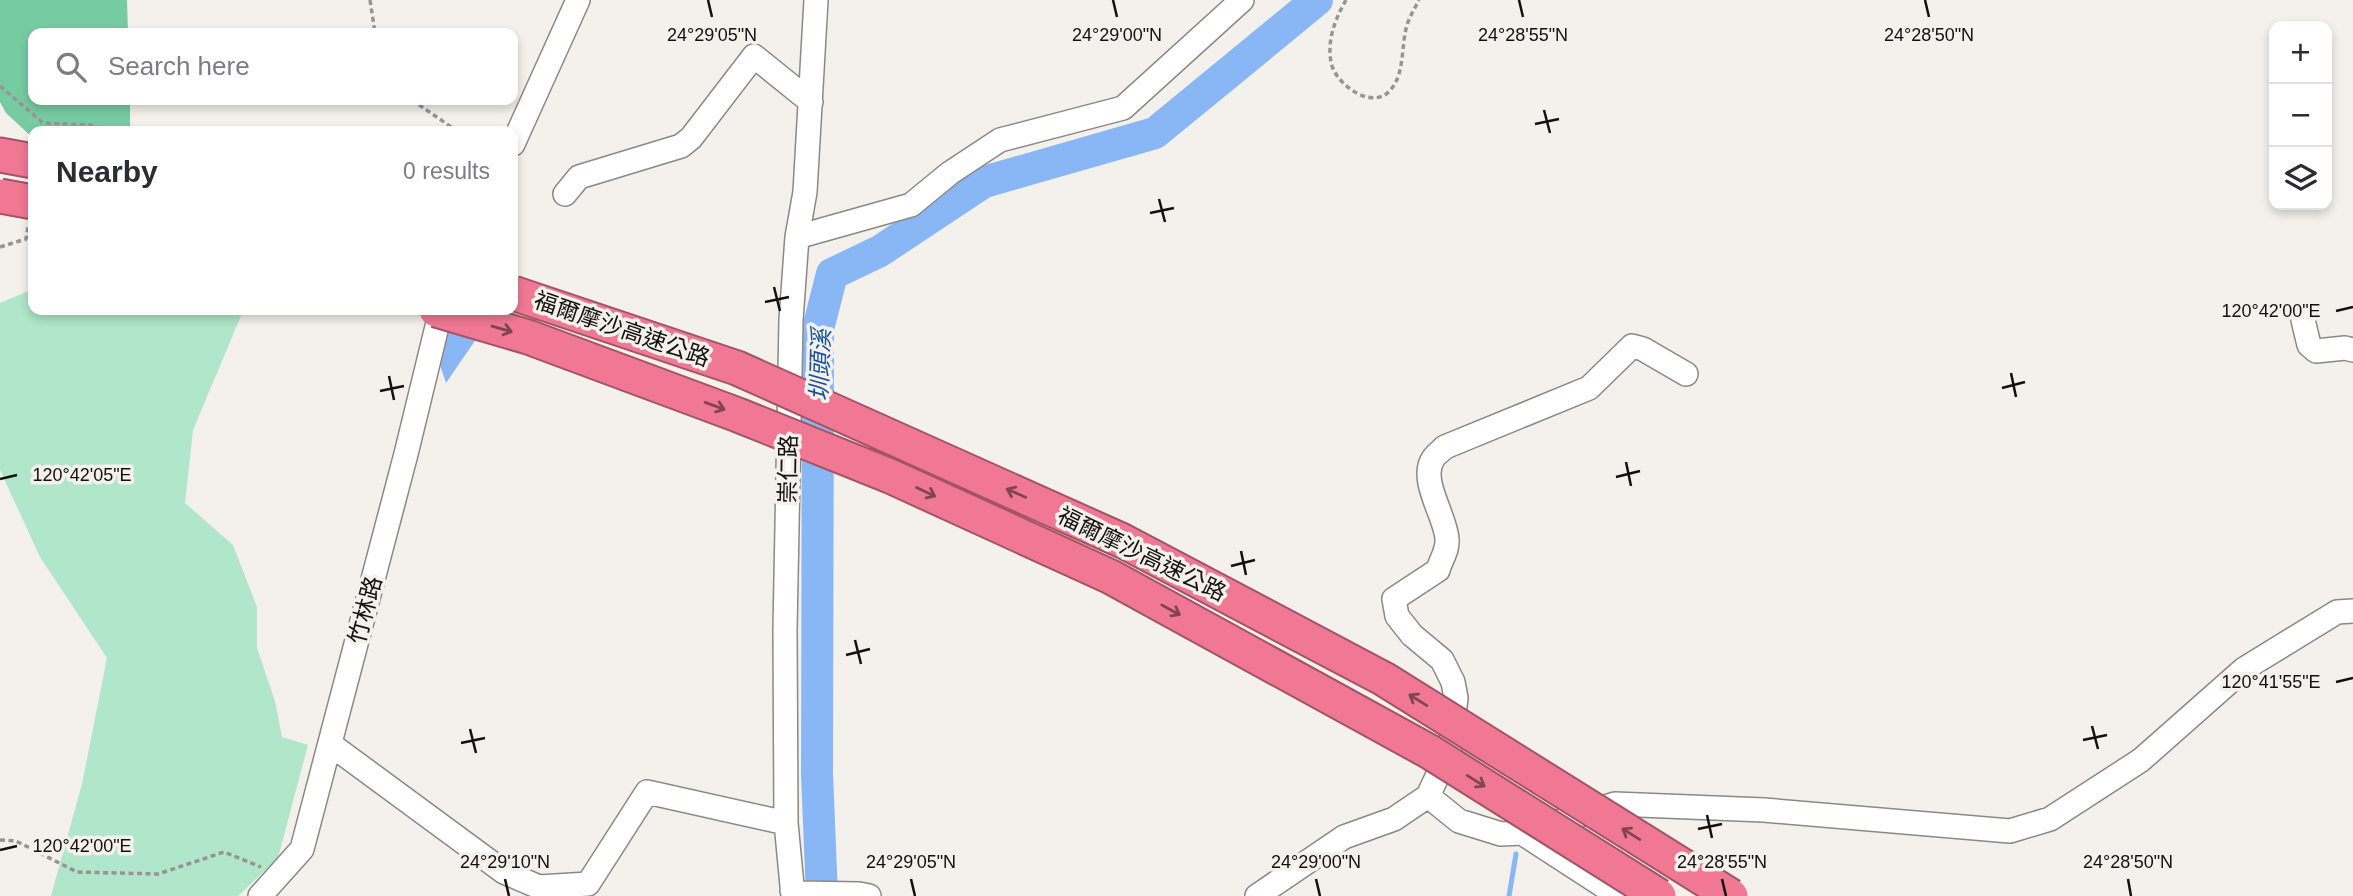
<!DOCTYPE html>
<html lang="en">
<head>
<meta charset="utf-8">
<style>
	:root { --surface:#fff; --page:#f7f7f7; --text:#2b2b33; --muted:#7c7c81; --line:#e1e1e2 }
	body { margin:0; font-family:Helvetica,"Noto Sans TC",sans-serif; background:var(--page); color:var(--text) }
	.controls { position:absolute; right:21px; top:21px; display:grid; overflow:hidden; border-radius:14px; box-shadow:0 4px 10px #0003 }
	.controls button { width:63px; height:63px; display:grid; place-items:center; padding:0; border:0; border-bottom:2px solid var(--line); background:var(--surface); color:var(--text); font:35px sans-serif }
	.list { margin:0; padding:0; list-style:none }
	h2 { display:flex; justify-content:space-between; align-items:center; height:91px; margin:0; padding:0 28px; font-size:30px }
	h2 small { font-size:23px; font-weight:400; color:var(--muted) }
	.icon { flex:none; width:38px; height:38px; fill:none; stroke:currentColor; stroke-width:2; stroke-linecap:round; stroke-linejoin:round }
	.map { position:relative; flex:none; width:2353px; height:896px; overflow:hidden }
	.search { position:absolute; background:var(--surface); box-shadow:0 4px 10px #0003; left:28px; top:28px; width:490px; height:77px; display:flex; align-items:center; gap:18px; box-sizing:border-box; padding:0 24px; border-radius:14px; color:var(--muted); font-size:26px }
	.panel { position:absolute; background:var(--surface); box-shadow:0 4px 10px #0003; left:28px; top:126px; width:490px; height:189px; border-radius:14px }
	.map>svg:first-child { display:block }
</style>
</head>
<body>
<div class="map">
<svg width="2353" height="896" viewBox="0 0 2353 896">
	<rect width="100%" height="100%" fill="#f4f0eb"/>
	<path fill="#b0e6c9" d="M33,289V310L243,311L193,430L185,503L233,545L257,607V648L275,701L282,737L308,745L278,858L238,896H51L82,784L107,658L40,557L0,470V303Z"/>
	<path fill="#77cba2" d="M0,0H127L128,33H33V100H130V131H33V138L6,113L0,102Z"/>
	<path fill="#89b7f5" d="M453,310H496L446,383L440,365Z"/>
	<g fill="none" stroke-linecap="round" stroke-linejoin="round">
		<path stroke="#89b7f5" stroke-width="5" d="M1509,896L1516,854"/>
		<path stroke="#89b7f5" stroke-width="32" d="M822,896L817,774L818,329L832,274L880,251L984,182L1155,133L1317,0"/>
		<g stroke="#8c8884" stroke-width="26">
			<path id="minor" d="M513,144L578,0
				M565,194L579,177L681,146L691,138L754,56L811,102
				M797,237L911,205L950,173L1000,140L1123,108L1242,0
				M2303,320L2309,345L2316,351L2345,348L2353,350
				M330,744L504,872L539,887L588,884L647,792L786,823
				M1428,796L1459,821L1501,834L1522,833L1615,804L1764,810L2010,831L2050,819L2141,760L2244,669L2337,612L2353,611
				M1522,833L1619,896
				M792,890L798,893L859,894L869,896
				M260,896L302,849L406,454L441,310
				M793,896L786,823L785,630L791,320L797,237L805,192L816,0
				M1257,896L1344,837L1394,819L1428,796L1450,749L1456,698L1453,682L1442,660L1412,635L1397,616L1394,599L1438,570C1441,559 1448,551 1447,539C1446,517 1419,480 1433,459C1435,455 1441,451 1445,447L1589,388L1632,346L1643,349L1686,374"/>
		</g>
		<g stroke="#a25465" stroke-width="37">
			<path id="highway" d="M0,155L33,161"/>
		</g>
		<path stroke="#979491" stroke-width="3.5" stroke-dasharray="5 3.5" stroke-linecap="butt" d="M370,0L375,33
			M1346,0C1335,19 1327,40 1331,62C1335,85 1375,113 1392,88C1405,71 1401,45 1407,25C1410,16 1415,8 1419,0
			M0,86L43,123L90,125L107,131
			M412,100L457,131
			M42,131L43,123
			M0,247L26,239L28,227
			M0,840L16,841L77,872L158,874L224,852L261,867"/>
		<use href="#minor" stroke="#fff" stroke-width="23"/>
		<use href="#highway" stroke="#f07894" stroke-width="33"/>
		<g stroke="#a25465" stroke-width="37" stroke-linecap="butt">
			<path id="highway-bridge" d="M0,196L33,202
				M513,293L737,368L1123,541L1384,679L1731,896
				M436,310L528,337L738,415L890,476L1111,577L1430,752L1659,896"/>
		</g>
		<use href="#highway-bridge" stroke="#f07894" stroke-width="33"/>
	</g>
	<defs><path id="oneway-shaft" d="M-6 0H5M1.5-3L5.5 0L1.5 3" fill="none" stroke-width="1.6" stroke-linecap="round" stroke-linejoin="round" transform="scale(1.75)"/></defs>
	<g stroke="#814452">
		<use href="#oneway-shaft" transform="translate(502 329) rotate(16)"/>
		<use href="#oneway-shaft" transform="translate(715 406) rotate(20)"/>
		<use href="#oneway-shaft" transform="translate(926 492) rotate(25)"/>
		<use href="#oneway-shaft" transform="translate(1016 493) rotate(-156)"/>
		<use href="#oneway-shaft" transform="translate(1171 610) rotate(29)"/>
		<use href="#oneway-shaft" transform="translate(1418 700) rotate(-148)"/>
		<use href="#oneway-shaft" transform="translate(1476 781) rotate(32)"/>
		<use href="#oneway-shaft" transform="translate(1631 834) rotate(-148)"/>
	</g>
	<path fill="none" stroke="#12110f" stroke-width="2.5" d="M708,0L712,17M1113,0L1117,17M1519,0L1523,17M1925,0L1929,17M1544,110L1550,133M1535,124L1559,119M1159,199L1165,222M1150,213L1174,208M774,287L780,311M765,302L789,297M2336,311L2353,307M2011,373L2016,397M389,376L394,400M2002,388L2025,382M380,391L404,386M1626,462L1631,486M1616,477L1640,471M0,479L17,475M1241,551L1246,575M1231,566L1255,560M855,640L861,664M846,655L870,649M2336,682L2353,678M2092,726L2098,749M470,729L476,753M2083,740L2107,735M461,743L485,738M1707,815L1712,838M1698,829L1722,824M0,850L17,846M505,879L509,896M911,879L915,896M1316,879L1320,896M1722,879L1726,896M2128,879L2131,896"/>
	<g text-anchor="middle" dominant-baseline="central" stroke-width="7" stroke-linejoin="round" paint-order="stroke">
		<g font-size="23" fill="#12110f" stroke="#f4f0eb">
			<text transform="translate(622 329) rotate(19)">福爾摩沙高速公路</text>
			<text transform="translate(788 469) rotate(-89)">崇仁路</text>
			<text transform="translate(1142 554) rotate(26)">福爾摩沙高速公路</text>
			<text transform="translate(365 610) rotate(-75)">竹林路</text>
		</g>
		<g font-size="24" font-style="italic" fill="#17529b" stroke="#f4f0eb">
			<text transform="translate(820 365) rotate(-88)">圳頭溪</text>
		</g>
	</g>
	<g font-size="18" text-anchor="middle" fill="#12110f" stroke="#f4f0eb" stroke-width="7" stroke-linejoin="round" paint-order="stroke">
		<text x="712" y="41">24°29'05"N</text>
		<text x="1117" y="41">24°29'00"N</text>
		<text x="1523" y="41">24°28'55"N</text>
		<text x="1929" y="41">24°28'50"N</text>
		<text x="2271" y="317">120°42'00"E</text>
		<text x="82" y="481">120°42'05"E</text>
		<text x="2271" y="688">120°41'55"E</text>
		<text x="82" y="852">120°42'00"E</text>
		<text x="505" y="868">24°29'10"N</text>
		<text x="911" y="868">24°29'05"N</text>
		<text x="1316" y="868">24°29'00"N</text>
		<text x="1722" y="868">24°28'55"N</text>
		<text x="2128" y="868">24°28'50"N</text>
	</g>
</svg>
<div class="controls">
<button>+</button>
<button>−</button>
<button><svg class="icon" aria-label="layers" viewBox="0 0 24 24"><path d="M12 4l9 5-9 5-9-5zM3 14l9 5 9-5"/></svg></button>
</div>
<div class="search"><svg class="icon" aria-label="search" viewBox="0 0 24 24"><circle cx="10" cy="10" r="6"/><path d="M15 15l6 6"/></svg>Search here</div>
<section class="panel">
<h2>Nearby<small>0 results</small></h2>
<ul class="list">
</ul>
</section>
</div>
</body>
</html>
